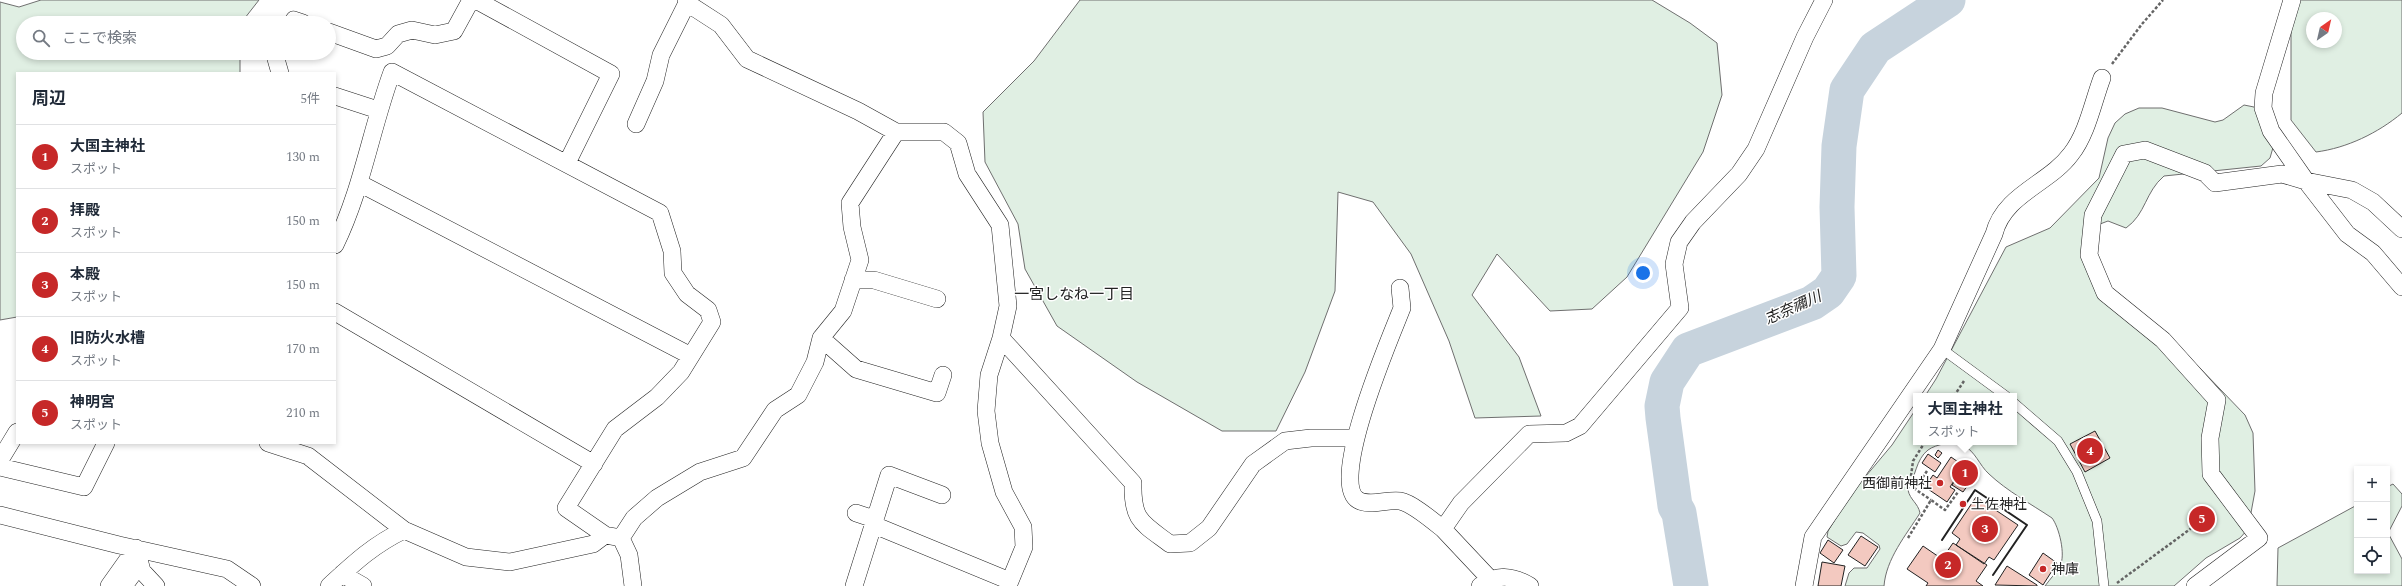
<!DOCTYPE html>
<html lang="ja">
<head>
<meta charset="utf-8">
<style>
	:root { --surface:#fff; --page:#f6f6f7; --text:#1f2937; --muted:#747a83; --line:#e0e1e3; --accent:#c62828 }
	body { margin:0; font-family:Spectral,"Noto Sans JP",serif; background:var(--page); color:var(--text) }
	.controls { position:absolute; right:12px; bottom:12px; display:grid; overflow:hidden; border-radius:0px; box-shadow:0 2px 6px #0003 }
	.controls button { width:36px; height:36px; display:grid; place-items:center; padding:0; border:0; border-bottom:1px solid var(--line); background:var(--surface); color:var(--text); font:20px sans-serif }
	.compass { position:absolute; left:2306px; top:12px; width:36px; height:36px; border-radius:50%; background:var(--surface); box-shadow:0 2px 6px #0003; rotate:34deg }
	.you { position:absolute; left:1643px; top:273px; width:14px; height:14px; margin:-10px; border:3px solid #fff; border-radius:50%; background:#1a73e8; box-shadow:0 0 0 6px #1a73e833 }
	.badge { display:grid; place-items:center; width:26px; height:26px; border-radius:50%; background:var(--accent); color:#fff; font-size:13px; font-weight:700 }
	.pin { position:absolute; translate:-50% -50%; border:2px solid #fff; box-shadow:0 1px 4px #0006 }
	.popup { position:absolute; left:1913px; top:393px; width:104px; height:52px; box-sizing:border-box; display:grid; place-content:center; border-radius:0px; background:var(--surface); filter:drop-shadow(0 1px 3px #0005); font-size:13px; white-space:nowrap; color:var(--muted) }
	.popup b { font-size:15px; color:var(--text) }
	.popup::after { content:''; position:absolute; left:50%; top:100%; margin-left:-8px; border:8px solid transparent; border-top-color:var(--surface) }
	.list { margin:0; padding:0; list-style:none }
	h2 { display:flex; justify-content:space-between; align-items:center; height:52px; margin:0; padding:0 16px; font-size:17px }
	h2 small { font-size:13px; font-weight:400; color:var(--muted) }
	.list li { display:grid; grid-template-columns:26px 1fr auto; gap:12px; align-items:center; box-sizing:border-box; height:64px; padding:0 16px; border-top:1px solid var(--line) }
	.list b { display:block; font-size:15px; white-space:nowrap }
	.list p { margin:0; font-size:13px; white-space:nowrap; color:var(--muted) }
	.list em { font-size:13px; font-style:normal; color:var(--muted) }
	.icon { flex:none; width:22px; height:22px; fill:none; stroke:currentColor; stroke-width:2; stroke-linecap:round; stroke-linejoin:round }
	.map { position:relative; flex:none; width:2402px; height:586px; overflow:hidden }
	.search { position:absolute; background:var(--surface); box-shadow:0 2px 6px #0003; left:16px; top:16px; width:320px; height:44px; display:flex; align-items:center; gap:10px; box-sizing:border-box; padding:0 14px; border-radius:22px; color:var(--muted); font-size:15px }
	.panel { position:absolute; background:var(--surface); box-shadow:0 2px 6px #0003; left:16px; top:72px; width:320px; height:372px; border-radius:0px }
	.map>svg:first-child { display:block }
</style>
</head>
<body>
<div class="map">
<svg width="2402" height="586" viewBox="0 0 2402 586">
	<rect width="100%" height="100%" fill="#fff"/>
	<path fill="#e0efe3" stroke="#6f6f6f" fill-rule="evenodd" d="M41,0H259L241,23H23V53H240V73H17V317L0,320V2L19,7Z
		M1080,0H1652L1690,23L1717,43L1722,95L1703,152L1627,277L1592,309L1550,311L1497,254L1472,295L1519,357L1541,416L1475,418L1449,341L1411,254L1373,202L1338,192L1335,291L1305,372L1276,431H1222L1137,382L1057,326L1025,269L1018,224L985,162L983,112L1034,61Z
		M2295,0H2402V113C2378,133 2347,148 2316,152L2291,120V5ZM2312,18H2336V42H2312Z
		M2244,105L2254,107L2274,144L2270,158L2261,166L2164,176C2145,192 2146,214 2126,228L2108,221L2100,224L2094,238L2102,276L2115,293L2170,337L2245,415L2253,433L2255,491L2248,529L2240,538L2206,558L2174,586H2045C2050,579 2056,573 2060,566C2066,555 2059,527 2052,518C2031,504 2007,491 1989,474C1979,465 1976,452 1963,445C1954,441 1936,444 1928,450C1916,459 1915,478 1908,490C1910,500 1918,503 1920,513C1906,535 1886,559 1884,586H1845L1849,573L1854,568H1867L1880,549L1879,545L1863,533L1856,532L1847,544L1841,546L1827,537L1828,531L1850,495L1892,445L1916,409V442H2014V396H1925L1936,379L2006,247L2050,228L2099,178L2108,138L2115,123L2125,114L2139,108H2162L2215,122L2223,120Z
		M2393,484L2402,494V506L2388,533L2402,559V586H2277L2278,548L2357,505V571H2387V487Z"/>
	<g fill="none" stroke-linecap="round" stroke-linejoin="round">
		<path stroke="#c7d3dd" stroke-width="35" d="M1691,586L1679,513L1675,506L1663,418L1662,406L1667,382L1688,350L1812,303L1828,292L1839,276L1837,207L1839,146L1847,90L1875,48L1948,0"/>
	</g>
	<path fill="#f3c9c0" stroke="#222" d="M2095,431L2110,458L2085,472L2070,444Z
		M1938,450L1942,453L1938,458L1935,455Z
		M1928,454L1941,463L1935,472L1922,463Z
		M1951,457L1964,466L1950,487L1955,490L1947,502L1925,487L1933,475L1937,478Z
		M1965,469L1969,472L1966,477L1961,474Z
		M1959,475L1970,482L1963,492L1952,485Z
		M1976,497L2018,525L1994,560L1989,557L1984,564L1956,545L1960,539L1952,533Z
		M2203,510L2211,518L2200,528L2193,520Z
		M1861,536L1878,547L1865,566L1848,555Z
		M1828,540L1843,550L1834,563L1820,553Z
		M1953,543L1987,565L1976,581L1983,586H1926L1928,583L1907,569L1923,546L1942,559Z
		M2043,553L2057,563L2043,585L2029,575Z
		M1822,562L1845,566L1841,586H1818Z
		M2007,566L2037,585V586L1995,585Z"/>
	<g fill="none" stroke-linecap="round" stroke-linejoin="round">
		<g stroke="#222" stroke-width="10">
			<path id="service" d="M1942,349L2006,396
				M2014,403L2058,441L2077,472L2097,521L2104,586"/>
		</g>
		<g stroke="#222" stroke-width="18">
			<path id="minor" d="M476,0L611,74L567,163
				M686,0L687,3L721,25L747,59L858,111L896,132H944L958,143L967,174L1000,225L1008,306L1001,338L989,375L986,411L990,443L1004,492L1023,527L1024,547L1008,586
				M2292,0L2264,93L2263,108L2271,131L2306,181L2347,234L2373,253L2402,287
				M292,23L294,20L303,23
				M329,32L376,49L387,46L398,34L412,30L435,35L454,31L471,0
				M278,53L276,59L280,73
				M335,96L378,110
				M636,124L655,81L661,55L687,3
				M359,183L691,356
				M335,245C362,190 371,129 392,72L660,213L672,251L673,273L687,294L708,310L712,322L681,372L657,397L615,429L566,508L605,535L621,538L629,555L633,586
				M853,280H874L937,299
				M1400,288L1402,308C1391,336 1328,482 1358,500C1370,507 1387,499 1400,501C1412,503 1433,521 1443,529
				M335,312L594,464
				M821,338L856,369L937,393L943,375
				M1001,338L1133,483C1132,521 1142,523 1170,544L1190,543L1209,528L1253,464L1285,441L1311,438H1355
				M268,443L308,456L404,530L466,557L510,562L593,544L605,535
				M0,460L17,432
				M0,467L84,487L106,443
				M856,513L874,519
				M0,515L119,545L227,569L252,586
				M874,525L1010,581
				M621,538L634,518L657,498L700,472L743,458L775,410L798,395L815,362L821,338L843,311L860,260L852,227L850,203L896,132
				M136,548L142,571L156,586
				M342,574L363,586
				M1490,579L1443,529L1461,503L1529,434L1566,433L1580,426L1680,308L1674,264L1679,242L1693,222L1739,174L1756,149L1805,37L1824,0
				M109,586L136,548
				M124,586L140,564
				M329,586C354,563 373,545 404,530
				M854,586L889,475L942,495
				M1480,586C1497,574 1512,575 1530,586
				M1804,586L1813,537L1942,349L1994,234C2004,194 2049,184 2071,154C2087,134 2093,102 2102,78
				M2195,586L2259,538L2211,474L2210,438L2217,400L2163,340L2105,293L2089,255L2093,215L2124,154L2145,150L2205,173L2215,183L2282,174L2306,181L2352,190L2373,202L2402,229"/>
		</g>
		<path stroke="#646464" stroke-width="2.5" stroke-dasharray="3 2" stroke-linecap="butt" d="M2112,64L2142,24L2163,0
			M1954,396L1964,381
			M1927,471L1915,489L1931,500
			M1911,476L1913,461L1925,442
			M1908,538L1931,500L1945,510L1958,492
			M2117,583L2193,527"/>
		<use href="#service" stroke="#fff" stroke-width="9"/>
		<use href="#minor" stroke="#fff" stroke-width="17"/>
		<path stroke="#222" stroke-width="2" d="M1942,540L1975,490L2027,525L1993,575"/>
	</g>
	<g fill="#c62828" stroke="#fff" stroke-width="1.5">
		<circle cx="1940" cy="483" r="4"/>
		<circle cx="1963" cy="504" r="4"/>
		<circle cx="2043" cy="569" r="4"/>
	</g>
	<g text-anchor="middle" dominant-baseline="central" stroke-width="3" stroke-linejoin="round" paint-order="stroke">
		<g font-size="14" fill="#222" stroke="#fff" text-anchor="start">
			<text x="1932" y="483" text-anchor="end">西御前神社</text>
			<text x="1971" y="504">土佐神社</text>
			<text x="2051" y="569">神庫</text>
		</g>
		<g font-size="15" fill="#222" stroke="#fff">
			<text x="1074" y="294">一宮しなね一丁目</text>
		</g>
		<g font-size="15" font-style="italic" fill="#222" stroke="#fff">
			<text transform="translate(1793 308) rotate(-24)">志奈禰川</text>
		</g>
	</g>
</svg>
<div class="controls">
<button>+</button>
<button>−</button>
<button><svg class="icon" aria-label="locate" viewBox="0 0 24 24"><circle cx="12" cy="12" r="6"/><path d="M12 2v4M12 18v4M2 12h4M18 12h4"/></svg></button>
</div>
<svg class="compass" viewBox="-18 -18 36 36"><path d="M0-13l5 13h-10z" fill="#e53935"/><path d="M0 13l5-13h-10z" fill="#747a83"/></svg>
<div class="you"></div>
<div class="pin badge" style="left:1965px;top:473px">1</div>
<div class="popup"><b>大国主神社</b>スポット</div>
<div class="pin badge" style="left:1948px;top:565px">2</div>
<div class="pin badge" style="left:1985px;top:529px">3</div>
<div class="pin badge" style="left:2090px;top:451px">4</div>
<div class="pin badge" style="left:2202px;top:519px">5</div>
<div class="search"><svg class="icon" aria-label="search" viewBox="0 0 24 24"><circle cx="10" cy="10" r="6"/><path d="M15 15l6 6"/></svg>ここで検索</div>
<section class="panel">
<h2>周辺<small>5件</small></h2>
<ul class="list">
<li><span class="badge">1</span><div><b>大国主神社</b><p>スポット</p></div><em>130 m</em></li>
<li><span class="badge">2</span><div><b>拝殿</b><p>スポット</p></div><em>150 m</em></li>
<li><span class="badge">3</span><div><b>本殿</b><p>スポット</p></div><em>150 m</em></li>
<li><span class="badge">4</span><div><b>旧防火水槽</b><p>スポット</p></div><em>170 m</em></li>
<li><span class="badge">5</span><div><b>神明宮</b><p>スポット</p></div><em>210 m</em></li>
</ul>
</section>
</div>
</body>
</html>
